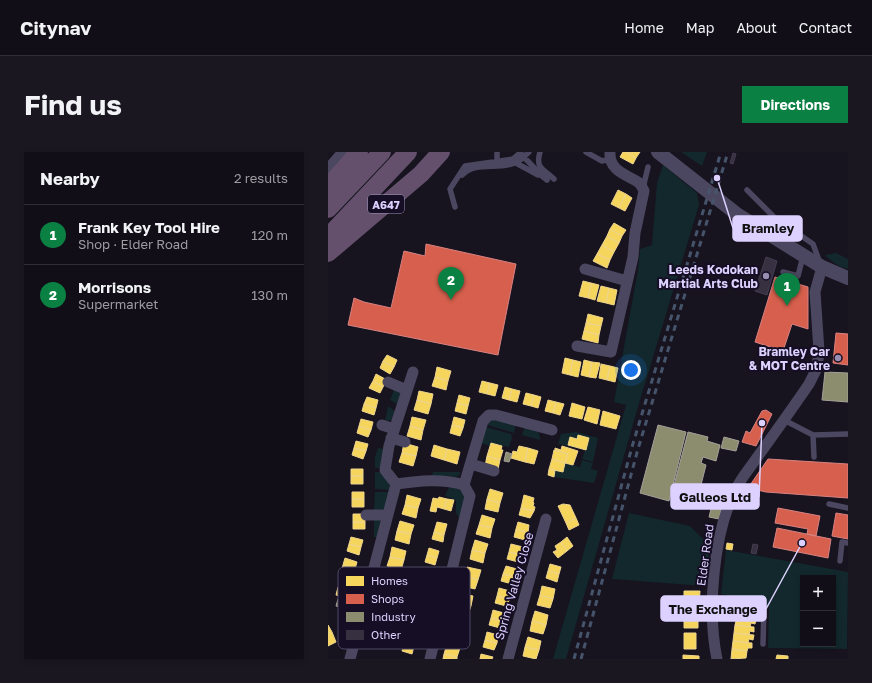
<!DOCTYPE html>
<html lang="en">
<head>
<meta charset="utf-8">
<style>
	:root { --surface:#110e17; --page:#1a1720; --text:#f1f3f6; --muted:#9c9ca1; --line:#302e36; --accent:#0b8043 }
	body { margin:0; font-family:"Golos Text",sans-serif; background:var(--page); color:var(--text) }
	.controls { position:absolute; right:12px; bottom:12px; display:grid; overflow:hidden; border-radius:0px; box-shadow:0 2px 6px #0003 }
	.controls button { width:36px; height:36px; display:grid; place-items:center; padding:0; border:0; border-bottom:1px solid var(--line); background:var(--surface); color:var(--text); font:20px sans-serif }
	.you { position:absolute; left:303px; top:218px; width:14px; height:14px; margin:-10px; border:3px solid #fff; border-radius:50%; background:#1a73e8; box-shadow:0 0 0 6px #1a73e833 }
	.badge { display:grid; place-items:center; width:26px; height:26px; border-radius:50%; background:var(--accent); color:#fff; font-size:13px; font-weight:700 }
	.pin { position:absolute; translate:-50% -33px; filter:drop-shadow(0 1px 2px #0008) }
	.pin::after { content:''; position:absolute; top:21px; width:14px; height:12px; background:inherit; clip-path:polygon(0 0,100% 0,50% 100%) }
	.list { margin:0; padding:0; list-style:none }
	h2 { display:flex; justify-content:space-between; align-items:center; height:52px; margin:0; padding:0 16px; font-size:17px }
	h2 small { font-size:13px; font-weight:400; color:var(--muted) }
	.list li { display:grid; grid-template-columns:26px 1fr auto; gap:12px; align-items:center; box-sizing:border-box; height:60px; padding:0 16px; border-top:1px solid var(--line) }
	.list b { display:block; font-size:15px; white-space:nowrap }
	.list p { margin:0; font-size:13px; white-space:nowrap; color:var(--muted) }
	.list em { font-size:13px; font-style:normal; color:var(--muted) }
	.map { position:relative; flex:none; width:520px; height:507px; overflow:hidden; border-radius:0px }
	header { display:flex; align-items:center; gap:24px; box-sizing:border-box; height:56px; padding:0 20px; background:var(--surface); border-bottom:1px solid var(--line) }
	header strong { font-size:19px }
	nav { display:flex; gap:22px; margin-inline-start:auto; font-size:14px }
	.intro { display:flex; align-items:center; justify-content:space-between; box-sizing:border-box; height:96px; padding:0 24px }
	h1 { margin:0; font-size:28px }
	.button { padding:10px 18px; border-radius:0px; background:var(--accent); color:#fff; font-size:14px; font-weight:700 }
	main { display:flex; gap:24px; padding:0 24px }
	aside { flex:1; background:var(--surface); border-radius:0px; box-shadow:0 2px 6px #0003 }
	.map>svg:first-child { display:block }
</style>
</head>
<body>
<header>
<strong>Citynav</strong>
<nav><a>Home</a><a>Map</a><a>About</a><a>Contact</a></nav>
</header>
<div class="intro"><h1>Find us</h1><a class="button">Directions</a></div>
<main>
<aside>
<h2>Nearby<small>2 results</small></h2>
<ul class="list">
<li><span class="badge">1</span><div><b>Frank Key Tool Hire</b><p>Shop · Elder Road</p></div><em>120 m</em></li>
<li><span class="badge">2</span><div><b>Morrisons</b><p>Supermarket</p></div><em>130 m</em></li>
</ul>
</aside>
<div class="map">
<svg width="520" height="507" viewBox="0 0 520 507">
	<rect width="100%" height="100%" fill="#17131f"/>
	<path fill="#12282c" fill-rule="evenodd" d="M353,0H379L374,14Z
		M335,13L369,41L371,53L310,255L238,507H225L298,253L286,250L310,118L312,97L324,93L329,31Z
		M508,101L520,107V117C511,115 504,110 497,103Z
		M67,235L74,239L69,252L62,248Z
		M60,254L67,259L65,268L57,269Z
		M163,267L188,271L186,281L156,272Z
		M197,274L209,277L212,285V288L194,283Z
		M158,275L183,282L184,286L181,295L163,291L162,294L153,291Z
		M248,280L270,286L265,310L254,307L257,298L230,292L233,282Z
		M50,296L56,297L54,316H47V305Z
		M254,308L265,311L263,317L270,319L266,331L226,325L227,318L235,320L237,311L252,315Z
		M47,320H54L61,331V338L47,337Z
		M105,320H132V323L128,325L104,324Z
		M121,335L130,336L137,342L132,368L128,361V348L117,344Z
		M47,340H61L56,358H46Z
		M301,361L362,374L382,394L376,434L284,427Z
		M46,365L53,368L49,385H46Z
		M398,398L520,420L519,497L440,496L441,455L428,448L393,442ZM475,426H505V492H475Z"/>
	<path fill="#f6d55c" stroke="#eed48d" d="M295,0H298L308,6L305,12L292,5Z
		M298,0H312L308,6Z
		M290,38L298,42L291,56L283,52Z
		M298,42L304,46L297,59L291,56Z
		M286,71L298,78L294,84L282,77Z
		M282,77L294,84L291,91L279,84Z
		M279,84L291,91L286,100L274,93Z
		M274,93L286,100L282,108L269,102Z
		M269,102L282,108L279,116L265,109Z
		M255,129L263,131L260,146L251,144Z
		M263,131L271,133L267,148L260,146Z
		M273,134L281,136L278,151L269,149Z
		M281,136L289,138L286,153L278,151Z
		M260,162L275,166L273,174L258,171Z
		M258,171L273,174L271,183L256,179Z
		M256,179L271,183L270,191L254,187Z
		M59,203L69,208L66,215L55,209Z
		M237,206L245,208L242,223L234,221Z
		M245,208L253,210L250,225L242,223Z
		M256,208L264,210L261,225L253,223Z
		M55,209L66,215L62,222L52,216Z
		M264,210L272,211L268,226L261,225Z
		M273,212L282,214L279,228L271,226Z
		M282,214L290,216L287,230L279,228Z
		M109,215L123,219L120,229L107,225Z
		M48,222L59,228L55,235L45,229Z
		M107,225L120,229L118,238L104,234Z
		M45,229L55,235L52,241L41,236Z
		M154,229L162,231L159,242L151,240Z
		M162,231L170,233L167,244L159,242Z
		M177,235L184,237L181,248L174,246Z
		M184,237L192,239L189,250L181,248Z
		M91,239L105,242L103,252L89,248Z
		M198,241L206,243L203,254L195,252Z
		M131,243L142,246L140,254L129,251Z
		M206,243L213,245L210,256L203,254Z
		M39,245L50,248L48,256L36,252Z
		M89,248L103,252L100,262L86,258Z
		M220,248L228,250L225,261L217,259Z
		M228,250L236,252L232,263L225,261Z
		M129,251L140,254L138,262L127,259Z
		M244,251L257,255L254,267L241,264Z
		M36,252L48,256L46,263L34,259Z
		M260,255L272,258L269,272L256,268Z
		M275,259L292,264L288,277L272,273Z
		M84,265L98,268L95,278L82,274Z
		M126,265L137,268L135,276L124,273Z
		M33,267L45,270L43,278L31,274Z
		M124,273L135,276L132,284L122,281Z
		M31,274L43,278L40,285L29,281Z
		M82,274L95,278L93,288L79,284Z
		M250,283L261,286L258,298L240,293L242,285L249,287Z
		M28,289L40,292L38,299L26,296Z
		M76,291L90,295L88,304L74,301Z
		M163,291L174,294L173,298H175L172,308L159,304Z
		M106,293L119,297L116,308L103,304Z
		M191,294L200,296L197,310L183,306L185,299L189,300Z
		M234,294L250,299L245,313L237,311L240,302L227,298V296L233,298Z
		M26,296L38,299L35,307L24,303Z
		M200,296L210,299L206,312L197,310Z
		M119,297L132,300L129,312L116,308Z
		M226,298L240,302L237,311L224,307Z
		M74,301L88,304L85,314L71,310Z
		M159,304L172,308L170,317L157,314Z
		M224,307L237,311L235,320L221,317Z
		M23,317H35V324H23Z
		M221,317L227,318L226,325L220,323Z
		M23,324H35V332H23Z
		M162,337L175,341L172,351L159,347Z
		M24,340H36V347H24Z
		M79,343L93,347L90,356L77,353Z
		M196,343L206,346L205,350L206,351L205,354L207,355L206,359L193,356Z
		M111,345L119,347L116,357L109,355L108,360L102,359L105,346L110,347Z
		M24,347H36V355H24Z
		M119,347L126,348L123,359L116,357Z
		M159,347L172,351L170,360L157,357Z
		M235,352L242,353L248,366L238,371L230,354Z
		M77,353L90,356L88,366L74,362Z
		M193,356L206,359L202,366L191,363Z
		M25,362H37V370H25Z
		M154,363L167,367L164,376L151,373Z
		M248,366L251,373L241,378L238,371Z
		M72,369L86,373L83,382L69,379Z
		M25,370H37V377H25Z
		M109,370L119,372L116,383L106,380Z
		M190,370L201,373L200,381L188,377Z
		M151,373L164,376L162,386L148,382Z
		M188,377L200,381L197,388L186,385Z
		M69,379L83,382L81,392L67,388Z
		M106,380L116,383L115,390L104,387Z
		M23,385L35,388L33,395L21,392Z
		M239,385L245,394L239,399L233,390Z
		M147,388L160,392L157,401L144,398Z
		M233,390L239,399L230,406L225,400L229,398L227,394Z
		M399,391L405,392L404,398L398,397Z
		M21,392L33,395L31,403L19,399Z
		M183,392L195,395L194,403L181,400Z
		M64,395L78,399L76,408L62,405Z
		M101,396L111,399L109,406L99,403Z
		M144,398L157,401L155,411L142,407Z
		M181,400L194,403L190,410L179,407Z
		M99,403L109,406L107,413L97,410Z
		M62,405L76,408L73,418L59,414Z
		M17,406L29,410L27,417L15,413Z
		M222,412L233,415L231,422L220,419Z
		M15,413L27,417L25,424L13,421Z
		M178,414L189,417L188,425L175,422Z
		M139,415L153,418L150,428L137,424Z
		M220,419L231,422L229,430L218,426Z
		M175,422L188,425L184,432L173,429Z
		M137,424L150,428L147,437L134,434Z
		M214,434L227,437L225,447L212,443Z
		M10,435L21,439L19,446L8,443Z
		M171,436L182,439V447L169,444Z
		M356,439H372L371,453L356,452Z
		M132,441L145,444L143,454L129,450Z
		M212,443L225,447L222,456L209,453Z
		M169,444L182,447L178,454L167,451Z
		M129,450L143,454L140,463L127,460Z
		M165,458L176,461L175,469L163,466Z
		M207,459L220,463L218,473L204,469Z
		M356,464H370V476H356Z
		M409,465L428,467L427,472L423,471L422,475L407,473Z
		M163,466L175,469L172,476L161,473Z
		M204,469L218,473L215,482L202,479Z
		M0,473L4,480L0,482Z
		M407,473L426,475V480L422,479L421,483L406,481Z
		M4,480L8,490L0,494V482Z
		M159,480L170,483L169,491L157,488Z
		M356,481H368V497H356Z
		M406,481L426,483L425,488L421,487L420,491L405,489Z
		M200,485L213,489L211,498L197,495Z
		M157,488L169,491L166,498L155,495Z
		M405,489L424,491V496H420L419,499L404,497Z
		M76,492L86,494L84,502L74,499Z
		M119,492L132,496L129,505L116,502Z
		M197,495L211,498L208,507L195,504Z
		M404,497L419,499L418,506L403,507Z
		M116,502L129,505V507H115Z
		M153,502L165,505L164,507H152Z
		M355,503L371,504V507H355Z
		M449,503L460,504V507H448Z"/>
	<path fill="#d6604d" stroke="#d88282" d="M98,92L188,112L170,203L20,173L26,146L36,150L63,156L76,99L97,104Z
		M447,125L480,135V177L464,172L455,199L427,190Z
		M508,181L520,182V213L505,211Z
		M438,258L444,262L428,294L414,290L418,279L422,281L434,259Z
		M440,307L520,312V346L438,340L420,336Z
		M450,356L492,364L488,384L479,382L480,377L447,371Z
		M508,361L520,363V387L504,384Z
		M449,376L503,387L500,406L445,395Z"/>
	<path fill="#8c8c6e" stroke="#a4a19a" d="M497,220L520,221V250L494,248Z
		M330,273L358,280L341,349L312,341Z
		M360,280L380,285L379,289L392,293L388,309L375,305L373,311L378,313L371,341L366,340V342L345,337Z
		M396,285L411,289L408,299L393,296Z
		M178,300L184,302L181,310L176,309Z
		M387,341L397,343L391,367L381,365Z
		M10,447L17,449L15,456L8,454Z"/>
	<path fill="#363041" stroke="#443d53" d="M405,1L408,2L405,12L402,11Z
		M438,105L449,109L439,143L427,139Z
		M425,392L430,393L428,402L423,401Z"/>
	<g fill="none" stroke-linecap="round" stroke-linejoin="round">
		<path stroke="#4c4760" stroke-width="5.5" d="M169,0V10L172,12
			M212,0C207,17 216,17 226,27
			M258,0L274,9L282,7
			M194,3L214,24L219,28
			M188,11L210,23
			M134,23C148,8 172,19 189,10C193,8 197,4 201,0
			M315,36L320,15
			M419,38L446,65L485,92L492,111
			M127,55L122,37L137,14L185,7L193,0
			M455,120L470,124L475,104
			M456,268L485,283L520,282
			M485,283L486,305
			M501,352L520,356
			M512,409L514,390L520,391
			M385,447L436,455L435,492"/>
		<path stroke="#4c4760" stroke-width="11" d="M0,17L15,0
			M257,117L299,129
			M249,194L283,200L305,105L307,81L316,39L313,33L310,30C296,22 281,18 282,0
			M60,230L79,238
			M54,273L66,277
			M63,286L77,290
			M143,312L166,319
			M68,332L57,318L61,294L85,220
			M136,333L155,269L161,263H168L224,278
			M38,363H60
			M22,507L68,332C90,329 114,326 136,333
			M102,507L142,344L136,333
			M180,507L218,367
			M389,507C379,459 385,381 408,337C413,326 422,316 428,307C446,282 464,257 481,232L489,216L491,199L487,140L494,115"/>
		<path stroke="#4c4760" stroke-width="14" d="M330,0L410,63L494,115L520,126"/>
		<path stroke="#64506c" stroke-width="18" d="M0,35L31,0
			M0,57L54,0
			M0,85L80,0
			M0,101L93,22L113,0"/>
		<path stroke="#45546a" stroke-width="3" stroke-dasharray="6 5" stroke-linecap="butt" d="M246,507L304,295L393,0
			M253,507L310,297L400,0"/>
	</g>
	<g fill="#978eb1" stroke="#150e24" stroke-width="1.5">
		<circle cx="438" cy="124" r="4"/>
		<circle cx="510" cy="206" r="4"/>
	</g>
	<g text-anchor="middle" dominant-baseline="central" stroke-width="4" stroke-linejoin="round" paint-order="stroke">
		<rect fill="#150e24" stroke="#a096bd" stroke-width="1" x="40" y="43" width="36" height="18" rx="3"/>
		<g font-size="11" font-weight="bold" fill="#dcd1ff">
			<text x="58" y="52">A647</text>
		</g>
		<g font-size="12" font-weight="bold" fill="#dcd1ff" stroke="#150e24" text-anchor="end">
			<text x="430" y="117">Leeds Kodokan<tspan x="430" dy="14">Martial Arts Club</tspan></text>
			<text x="502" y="199">Bramley Car<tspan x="502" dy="14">&amp; MOT Centre</tspan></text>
		</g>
		<g font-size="12" fill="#dcd1ff" stroke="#150e24">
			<text transform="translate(377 403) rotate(-82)">Elder Road</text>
			<text transform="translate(186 434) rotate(-74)">Spring Valley Close</text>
		</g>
	</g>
	<rect x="10" y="415" width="132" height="82" rx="6" fill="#150e24" stroke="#514866" stroke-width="1"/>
	<rect x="18" y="424" width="18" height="10" fill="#f6d55c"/>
	<rect x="18" y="442" width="18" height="10" fill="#d6604d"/>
	<rect x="18" y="460" width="18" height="10" fill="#8c8c6e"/>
	<rect x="18" y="478" width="18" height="10" fill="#363041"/>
	<g font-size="11" fill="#dcd1ff">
		<text x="43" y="433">Homes</text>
		<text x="43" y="451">Shops</text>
		<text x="43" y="469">Industry</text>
		<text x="43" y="487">Other</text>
	</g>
	<path fill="none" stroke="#dcd1ff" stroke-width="1.5" d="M389 26L405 76M434 271L431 345M474 391L438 457"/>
	<g fill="#dcd1ff" stroke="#150e24" stroke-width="1.5">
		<circle cx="389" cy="26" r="4"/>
		<circle cx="434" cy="271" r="4"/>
		<circle cx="474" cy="391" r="4"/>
	</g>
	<g fill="#dcd1ff" stroke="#dcd1ff" stroke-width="1.5">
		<rect x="405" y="64" width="69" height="25" rx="4"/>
		<rect x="343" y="332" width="88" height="25" rx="4"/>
		<rect x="333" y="444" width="105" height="25" rx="4"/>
	</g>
	<g font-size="13" text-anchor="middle" font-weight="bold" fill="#111">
		<text x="440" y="81">Bramley</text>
		<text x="387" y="350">Galleos Ltd</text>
		<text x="385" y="462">The Exchange</text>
	</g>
</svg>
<div class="controls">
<button>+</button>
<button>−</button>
</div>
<div class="you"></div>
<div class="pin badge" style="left:459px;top:154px">1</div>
<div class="pin badge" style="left:123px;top:148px">2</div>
</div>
</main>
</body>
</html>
